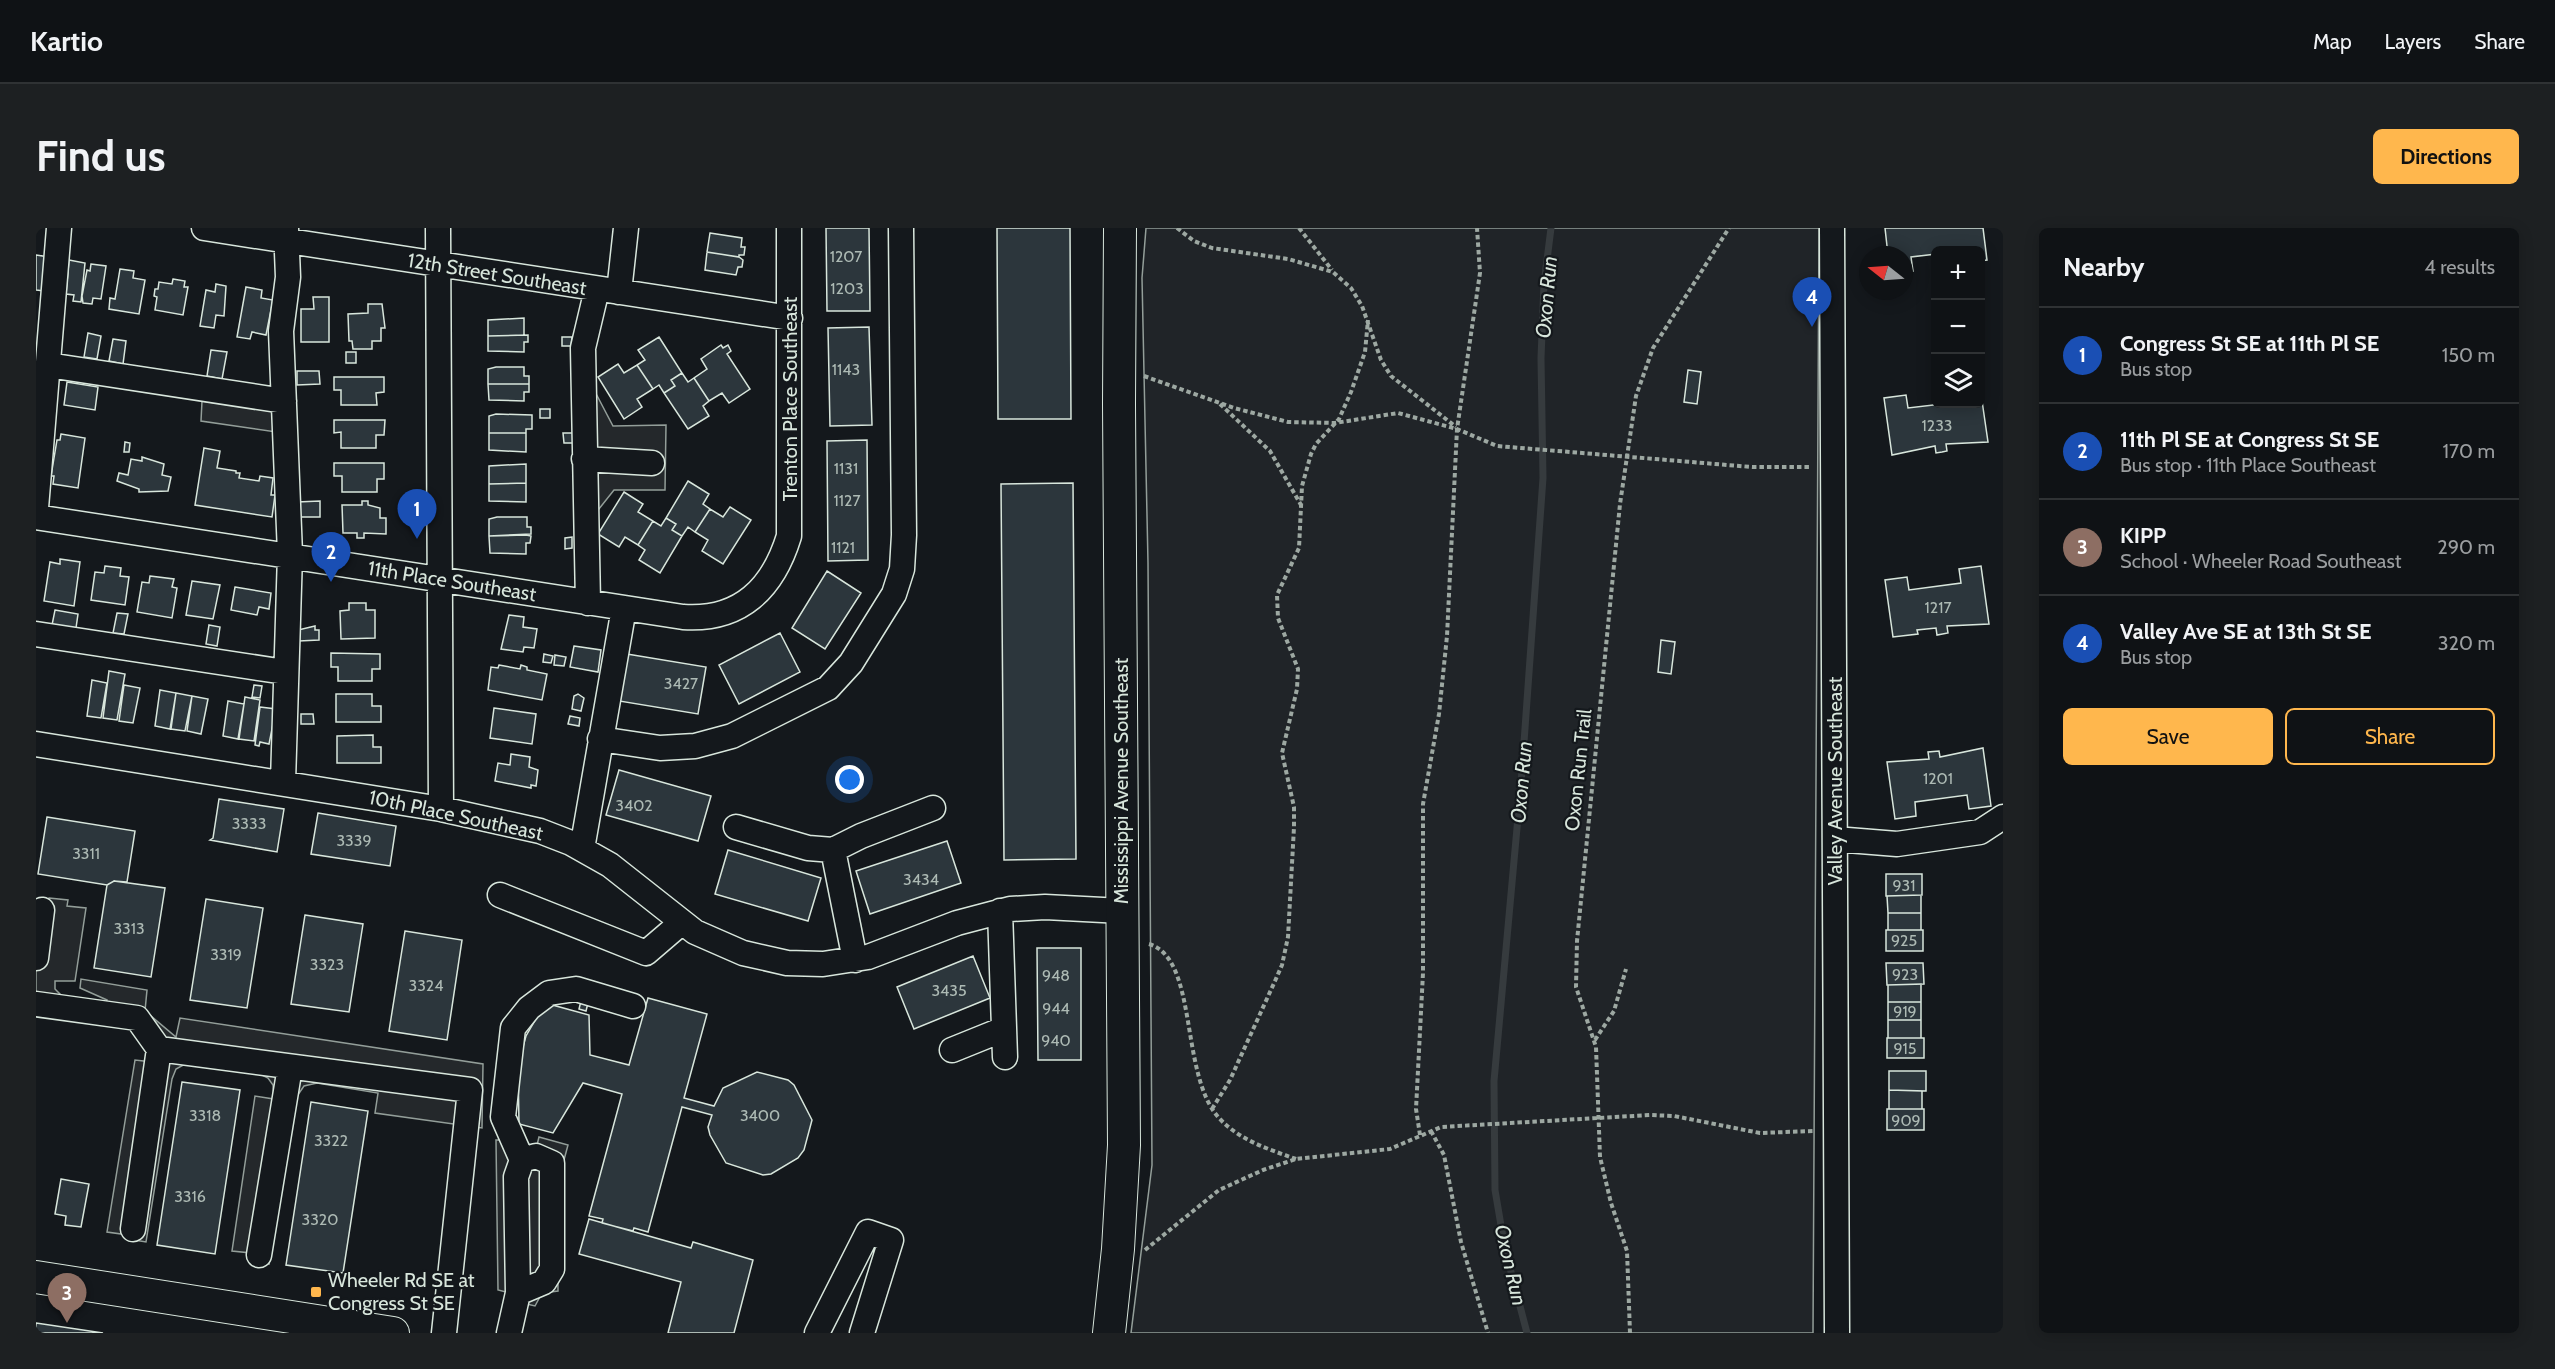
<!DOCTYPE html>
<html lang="en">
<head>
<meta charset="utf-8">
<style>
	:root { --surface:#0f1215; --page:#1d2022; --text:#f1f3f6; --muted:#9b9ea0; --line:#2f3234; --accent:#ffb74d }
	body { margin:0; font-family:Cabin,sans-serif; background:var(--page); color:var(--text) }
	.controls { position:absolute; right:18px; top:18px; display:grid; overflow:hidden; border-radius:9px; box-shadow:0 3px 15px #0003 }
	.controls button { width:54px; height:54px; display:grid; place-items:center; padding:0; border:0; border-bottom:2px solid var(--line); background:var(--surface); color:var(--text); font:30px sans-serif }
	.compass { position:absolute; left:1823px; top:18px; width:54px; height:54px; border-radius:50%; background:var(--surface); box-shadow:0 3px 15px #0003; rotate:287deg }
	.you { position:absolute; left:814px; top:552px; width:21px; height:21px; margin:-15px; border:4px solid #fff; border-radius:50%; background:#1a73e8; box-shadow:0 0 0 9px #1a73e833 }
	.badge { display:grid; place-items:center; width:39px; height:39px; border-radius:50%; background:var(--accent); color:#fff; font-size:20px; font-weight:700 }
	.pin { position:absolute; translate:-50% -50px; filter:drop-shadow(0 2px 3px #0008) }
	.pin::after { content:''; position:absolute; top:32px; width:21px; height:18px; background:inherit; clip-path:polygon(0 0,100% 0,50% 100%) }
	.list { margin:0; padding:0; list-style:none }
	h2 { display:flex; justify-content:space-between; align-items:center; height:78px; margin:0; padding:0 24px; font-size:26px }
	h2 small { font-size:20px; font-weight:400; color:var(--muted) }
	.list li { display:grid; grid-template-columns:39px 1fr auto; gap:18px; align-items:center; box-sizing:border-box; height:96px; padding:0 24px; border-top:2px solid var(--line) }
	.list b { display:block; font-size:22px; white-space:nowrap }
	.list p { margin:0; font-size:20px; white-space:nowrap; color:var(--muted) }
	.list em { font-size:20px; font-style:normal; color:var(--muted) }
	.actions { display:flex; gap:12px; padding:18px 24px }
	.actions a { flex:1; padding:14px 0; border:2px solid var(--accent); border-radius:9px; text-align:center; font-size:21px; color:var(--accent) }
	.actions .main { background:var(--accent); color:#111 }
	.icon { flex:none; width:33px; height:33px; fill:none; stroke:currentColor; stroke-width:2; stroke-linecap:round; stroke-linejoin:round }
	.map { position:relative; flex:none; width:1967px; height:1105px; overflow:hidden; border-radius:9px }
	header { display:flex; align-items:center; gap:36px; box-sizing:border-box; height:84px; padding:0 30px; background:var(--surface); border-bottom:2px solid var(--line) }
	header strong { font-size:28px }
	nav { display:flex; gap:33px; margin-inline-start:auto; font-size:21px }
	.intro { display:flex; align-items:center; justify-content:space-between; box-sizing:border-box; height:144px; padding:0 36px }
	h1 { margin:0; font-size:42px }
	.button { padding:15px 27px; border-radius:9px; background:var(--accent); color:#111; font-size:21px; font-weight:700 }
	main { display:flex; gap:36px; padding:0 36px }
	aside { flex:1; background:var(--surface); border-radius:9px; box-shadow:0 3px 15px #0003 }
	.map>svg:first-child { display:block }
</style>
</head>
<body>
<header>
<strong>Kartio</strong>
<nav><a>Map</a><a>Layers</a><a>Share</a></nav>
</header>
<div class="intro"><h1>Find us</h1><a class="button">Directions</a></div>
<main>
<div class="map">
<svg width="1967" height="1105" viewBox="0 0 1967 1105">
	<rect width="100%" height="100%" fill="#14181c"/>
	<path fill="#202428" stroke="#939e99" stroke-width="1.5" d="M1110,0H1783L1777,1105H1095L1116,937L1112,335L1106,50Z"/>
	<path fill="#24282b" stroke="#939e99" stroke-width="1.5" d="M556,158L577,198L630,197L629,262H578L555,291Z
		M166,173L234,183L240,188V204L165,193Z
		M13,670L32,672L31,678L50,680L39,753H19V761L26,768L67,783L71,772L44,760L45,751L111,762L109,783L140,809L144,790L447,836L446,900L339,885L342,865L281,855L268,858L259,871L233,1036L215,1032V1025L196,1023L219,868L238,871L237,857L232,850L224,846L149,836L140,841L136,851L110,1014L92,1011V1007L71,1004L99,832L117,834L100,804L93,801L0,785V673L12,675Z
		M503,909L532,917L521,958L522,1063L506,1065L499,1078L478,1073L474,1065L462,1062L460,912H477L500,921Z"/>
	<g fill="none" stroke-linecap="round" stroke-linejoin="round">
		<path stroke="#363b3e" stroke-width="7" d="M1491,1105L1469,1021L1459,962L1458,853L1485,556L1507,250L1505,130L1508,56L1515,0"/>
	</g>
	<path fill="#2c363c" stroke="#d8e6dc" stroke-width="1.5" d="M790,0H833L834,83H791Z
		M961,0H1034L1035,191H962Z
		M1849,0H1947L1951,32L1944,33V22H1900V26L1875,29L1877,43L1868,44V27H1852Z
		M674,5L706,10L705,19H709L708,27H703V29L671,24Z
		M671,24L703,29L707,32L706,39H702L700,47L669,42Z
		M0,27L13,29L8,63L0,62Z
		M33,32L49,35L45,74L37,73L38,67L30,66Z
		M55,36L70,38L65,71L57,70L56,76L47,75L46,68L51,42L54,43Z
		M84,41L98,43L97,50L109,52L103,86L73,81L74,70L79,71Z
		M137,51L149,53L148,59H152L147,87L119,82L121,69L118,68L119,61H122L123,54L136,56Z
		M180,56L190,58L188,88L180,87L178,100L164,98L170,62L179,64Z
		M210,59L226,62L225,70L237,72L230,107L216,104L214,111L201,109Z
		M277,69H293V114H265V81H278Z
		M332,76H346L349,100H345V113H336V121H317L316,113H313L312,86L332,85Z
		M488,90V107L452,108V92Z
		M833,99L836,197L794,198L792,100Z
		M52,105L65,108L61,131L48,129Z
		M492,107V114H488V124L452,123V108Z
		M526,109H536L535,118H526Z
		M623,109L646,145L635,152L639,158L628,165L623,157L617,161L601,137L609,132L602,122Z
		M77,111L90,113L87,136L73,133Z
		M685,117L687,120L692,117L695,123L691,126L714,161L693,175L686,165L673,173L658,150L671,141L665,131Z
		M175,122L191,124L186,151L171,148Z
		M310,124H320V135H310Z
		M582,136L588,145L601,137L617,161L601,171L606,179L588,191L562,149Z
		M460,139H488V148H493V156H452V141Z
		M1652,142L1665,144L1661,176L1648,174Z
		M261,143H283L284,156L261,157Z
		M646,145L652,154L658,150L673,173L667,178L673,188L652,201L628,165L639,158L635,152Z
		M298,149H348V164L340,165L341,177H305V162H298Z
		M31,154L62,159L59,182L28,177Z
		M452,156H493V164H488V173L453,172Z
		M1944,159L1952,214L1910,216L1911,223L1906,224L1900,225L1899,218L1856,227L1848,170L1870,167L1872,180L1906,176H1944Z
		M504,181H514V190H504Z
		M460,186L496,187V201H490V205H453V188Z
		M298,192H349L348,207H340V220H305V204L298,205Z
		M453,205H490V224L453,222Z
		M527,205H537V215H528Z
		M25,206L49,210L42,260L17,256L18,248H15L21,212H24Z
		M831,212L832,332L792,333L791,213Z
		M89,214L94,215L93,224H88Z
		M168,220L184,223L181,240L200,243V245H204L203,250L223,253L224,248L237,250L235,267H239L236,289L159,277Z
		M106,229L128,236L126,247L135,249L132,263L103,264V261L81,253L83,245L92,247L95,231L106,233Z
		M298,235H348V251H341V264H306V248H298Z
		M490,236V255L453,256V238Z
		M652,253L673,266L667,276L674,281L659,304L652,299L646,308L636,302L640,296L630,290Z
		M490,255V274L453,273V256Z
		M1037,255L1040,631L968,632L965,256Z
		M588,264L607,276L602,284L617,293L602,317L589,309L583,319L562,306Z
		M284,273V289H261V274Z
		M326,273H332V277L344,280V290H350V306L328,305V310H321V305H307L306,277H326Z
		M694,279L715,292L687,336L666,323L672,312L659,304L674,281L687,289Z
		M461,289H491V299H495V306L453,308V291Z
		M630,290L640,296L636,302L646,308L624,345L603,332L609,322L602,317L617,293L625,298Z
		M490,307L495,308L494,315H490V326L454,325L453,308Z
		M536,309V320L529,321V310Z
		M24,331L44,334L38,378L8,373L14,334L24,336Z
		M69,338L85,340L84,348L93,349L89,377L55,372L59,344L68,345Z
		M1945,338L1953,396L1911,398L1912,405L1901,407L1900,400L1881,402L1882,406L1857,409L1849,352L1871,349L1873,362L1925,355L1923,341Z
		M791,343L825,365L789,421L756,400Z
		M114,348L138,351L136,359L141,360L136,390L101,384L106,354L113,355Z
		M156,353L184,357L177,391L150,387Z
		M199,359L235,365L233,381L223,379L221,387L195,382Z
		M313,375H330V382H339V410L305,411L304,383L313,382Z
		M19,382L42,386L40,400L16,397Z
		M81,385L92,386L88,406L77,405Z
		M473,387L488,389L487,399L501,401L498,420L488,419L487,424L465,421Z
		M173,397L184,399L181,418L170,416Z
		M279,398V402H283V412L263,413L262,402Z
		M744,405L764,444L703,476L683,437Z
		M1625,412L1639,414L1635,446L1622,444Z
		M538,418L565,422L562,444L534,439Z
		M295,425L344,426V441H336V453H302V439H295Z
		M508,426L517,428L515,435L507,434Z
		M591,426L670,439L662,486L583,473Z
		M519,427L530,429L528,438L518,437Z
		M463,437L484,441L485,437L491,439V442L511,446L506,472L452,462L455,439L462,440Z
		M73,443L89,446L81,492L67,490Z
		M56,452L71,455L65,490L51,488Z
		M88,457L104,460L97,495L83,493Z
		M218,457L226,458L224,470L216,469Z
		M124,462L140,465L134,501L119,498Z
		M140,465L156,468L149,503L135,501Z
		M300,466H336V478H345V494H300Z
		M542,466L548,470L545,483L536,481L538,468Z
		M156,468L172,471L165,506L151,503Z
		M209,469L224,472L218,513L203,511Z
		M192,473L208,476L202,511L187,508Z
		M224,479L240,481L233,516L224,514L223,518L219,517Z
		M458,480L500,486L496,516L454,510Z
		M265,486H277L278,496H265Z
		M534,488L544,490L543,498L532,496Z
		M337,507V519H345V535H301V508Z
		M1947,520L1955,578L1933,581L1931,567L1879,574L1880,588L1859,591L1851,534L1893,531L1892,524L1903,523L1904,529Z
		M475,526L494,529L493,539L502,542L500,558L495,557V560L459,553L462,535L474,537Z
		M583,542L675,568L662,613L570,587Z
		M183,571L248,581L241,624L174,612L177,610Z
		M282,585L360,598L354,638L275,626Z
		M11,589L99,603L91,654L78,653L71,657L2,646Z
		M911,613L925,655L834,686L820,643Z
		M692,622L785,650L772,693L679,666Z
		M1850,646H1886V667L1850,668Z
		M78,653L129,660L115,749L58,740L71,657Z
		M1885,667V685H1852L1851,668Z
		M170,671L227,680L211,780L154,772Z
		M1852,685H1885V702H1852Z
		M269,687L327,696L313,784L255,776Z
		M1850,702H1887V723H1850Z
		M369,703L426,712L411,812L353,803Z
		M1001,720H1045V832H1002Z
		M937,728L954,770L878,801L861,759Z
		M1850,735H1887L1888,756L1851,757Z
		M1885,756V774H1852V757Z
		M546,769L553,771L550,783L543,781Z
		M612,770L671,786L648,870L678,878L687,860L721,844L752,852L758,857L776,892L768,922L762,930L735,946L727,947L690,935L674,907L672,899L676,887L646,879L612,1004L598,1000L597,1003L566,995L567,991L553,988L586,866L547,855L517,905L483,896L482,837L490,808L509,775L553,787L554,827L593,837Z
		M1852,774H1885V792H1852Z
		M1852,792H1885V810H1852Z
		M1851,810H1888V830H1851Z
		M1853,843H1890V863L1853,862Z
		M146,854L204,862L179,1026L121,1017Z
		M1853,862L1886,863V881H1853Z
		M275,874L332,883L307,1045L250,1037Z
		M1851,881H1888V902H1851Z
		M25,951L53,956L45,999L29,997L30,988L19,986Z
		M553,991L655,1020L657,1014L717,1032L698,1105H632L645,1054L543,1026Z
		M0,1095L67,1105H0Z"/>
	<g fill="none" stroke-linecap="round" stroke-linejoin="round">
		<g stroke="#d8e6dc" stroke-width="27">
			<path id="minor" d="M168,0L754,90
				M402,0L405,581
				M1796,0L1801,1105
				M583,64L590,0
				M12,137L248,173
				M548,231L616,235
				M0,280L23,0
				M0,289L647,389C705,393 737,360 753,308V0
				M552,375L547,120L561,61
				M0,406L249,444
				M564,511L624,520L659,518L696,508L792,460L815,435L858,366L866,341L868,307L865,0
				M0,516L405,581L504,603L535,615L574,637L659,704L707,725L751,735L787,736L832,729L921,695L974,681L1009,679L1086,683
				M247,554L254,326L245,103L252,49L250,0
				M700,599L772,620L797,622L819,732
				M1799,611L1861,616L1944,604L1967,589
				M546,621L588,380
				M797,622L825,608L897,580
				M464,667L610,725L645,695
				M964,683L969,829
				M0,730L6,682
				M0,776L101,790L123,821
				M916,822L968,801
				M486,932L467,889L477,800L493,780L513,765L540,761L597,778
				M97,1001L123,821L434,862L408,1105
				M223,1027L254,839
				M473,1105L482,1065L480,949L486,932L500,928L516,935V1041L508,1054L482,1065
				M781,1105L832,1004L855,1012L826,1105"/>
		</g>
		<g stroke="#d8e6dc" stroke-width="34">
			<path id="major" d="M0,1049L357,1105
				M1073,1105L1082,1021L1088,917L1083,176L1084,0"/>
		</g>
		<path stroke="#9da8a2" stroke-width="4" stroke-dasharray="4.5 3" stroke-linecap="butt" d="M1141,0L1158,13L1176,20L1252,31L1297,44L1315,60L1326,78L1345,132L1355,148L1420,199
			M1263,0L1296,42
			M1108,148L1198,180L1252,194L1299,195L1362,185L1421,201L1461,218L1716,239H1775
			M1184,176L1234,223L1265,277
			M1113,716C1163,731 1143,846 1183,890C1203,912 1232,921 1260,931
			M1559,812L1578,783L1590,741
			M1176,881L1194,852L1239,753L1246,737L1252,709L1258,599V579L1246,525L1261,461L1262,441L1242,390L1241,367L1263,320L1266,258L1275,226L1280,216L1303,191L1315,164L1329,124L1332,92
			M1395,903L1408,927L1425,1014L1452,1105
			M1384,907L1380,881L1387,745V576L1403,486L1411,408L1421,201L1444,45L1441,0
			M1109,1022L1183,962L1227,942L1260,931L1354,921L1405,899L1614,887L1638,888L1724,905L1777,903
			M1594,1105L1591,1023L1575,975L1564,929L1560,819L1540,759L1541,713L1584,276L1600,168L1617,120L1693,0"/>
		<use href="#minor" stroke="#14181c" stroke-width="24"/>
		<use href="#major" stroke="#14181c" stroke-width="32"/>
	</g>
	<rect fill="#ffb74d" stroke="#14181c" stroke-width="2" x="274" y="1058" width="12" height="12" rx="3"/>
	<g text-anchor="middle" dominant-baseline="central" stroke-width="4.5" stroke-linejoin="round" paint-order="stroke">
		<g font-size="16" fill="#adbab4">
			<text x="810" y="28">1207</text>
			<text x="811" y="60">1203</text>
			<text x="810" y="141">1143</text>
			<text x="1901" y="197">1233</text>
			<text x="810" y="240">1131</text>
			<text x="811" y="272">1127</text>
			<text x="807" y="319">1121</text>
			<text x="1902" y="379">1217</text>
			<text x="645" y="455">3427</text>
			<text x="1902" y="550">1201</text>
			<text x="598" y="577">3402</text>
			<text x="213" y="595">3333</text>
			<text x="318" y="612">3339</text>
			<text x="50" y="625">3311</text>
			<text x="885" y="651">3434</text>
			<text x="1868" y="657">931</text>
			<text x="93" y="700">3313</text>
			<text x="1868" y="712">925</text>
			<text x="190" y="726">3319</text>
			<text x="291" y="736">3323</text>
			<text x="1869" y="746">923</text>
			<text x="1020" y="747">948</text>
			<text x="390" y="757">3324</text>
			<text x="913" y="762">3435</text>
			<text x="1020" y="780">944</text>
			<text x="1869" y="783">919</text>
			<text x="1020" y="812">940</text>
			<text x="1869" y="820">915</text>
			<text x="169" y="887">3318</text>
			<text x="724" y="887">3400</text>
			<text x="1870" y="892">909</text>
			<text x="295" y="912">3322</text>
			<text x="154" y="968">3316</text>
			<text x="284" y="991">3320</text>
		</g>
		<g font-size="20" fill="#d8e6dc" stroke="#14181c">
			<text transform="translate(461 46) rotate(9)">12th Street Southeast</text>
			<text transform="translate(754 171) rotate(-90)">Trenton Place Southeast</text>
			<text transform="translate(416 353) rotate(9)">11th Place Southeast</text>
			<text transform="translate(1542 542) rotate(-84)">Oxon Run Trail</text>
			<text transform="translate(1085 553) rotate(-90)">Mississippi Avenue Southeast</text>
			<text transform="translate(1799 553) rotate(-90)">Valley Avenue Southeast</text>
			<text transform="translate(420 587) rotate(12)">10th Place Southeast</text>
		</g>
		<g font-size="20" fill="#d8e6dc" stroke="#14181c" text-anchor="start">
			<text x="292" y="1052">Wheeler Rd SE at<tspan x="292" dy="23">Congress St SE</tspan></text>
		</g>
		<g font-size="21" font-style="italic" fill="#d8e6dc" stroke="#14181c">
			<text transform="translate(1510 69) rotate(-85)">Oxon Run</text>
			<text transform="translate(1485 554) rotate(-85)">Oxon Run</text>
			<text transform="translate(1475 1037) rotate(77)">Oxon Run</text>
		</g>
	</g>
</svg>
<div class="controls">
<button>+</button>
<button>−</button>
<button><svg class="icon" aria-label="layers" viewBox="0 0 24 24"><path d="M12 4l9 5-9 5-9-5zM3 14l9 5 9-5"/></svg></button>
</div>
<svg class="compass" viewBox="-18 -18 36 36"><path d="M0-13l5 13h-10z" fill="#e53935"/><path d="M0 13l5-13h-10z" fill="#9b9ea0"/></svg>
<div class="you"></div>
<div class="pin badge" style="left:381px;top:311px;background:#1a4fb4">1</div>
<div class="pin badge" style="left:295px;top:354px;background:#1a4fb4">2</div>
<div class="pin badge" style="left:31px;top:1095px;background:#8d6e63">3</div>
<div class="pin badge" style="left:1776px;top:99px;background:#1a4fb4">4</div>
</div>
<aside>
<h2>Nearby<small>4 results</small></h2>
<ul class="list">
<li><span class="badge" style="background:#1a4fb4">1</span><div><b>Congress St SE at 11th Pl SE</b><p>Bus stop</p></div><em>150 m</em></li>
<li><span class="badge" style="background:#1a4fb4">2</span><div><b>11th Pl SE at Congress St SE</b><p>Bus stop · 11th Place Southeast</p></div><em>170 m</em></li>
<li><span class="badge" style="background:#8d6e63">3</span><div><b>KIPP</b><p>School · Wheeler Road Southeast</p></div><em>290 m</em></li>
<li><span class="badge" style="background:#1a4fb4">4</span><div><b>Valley Ave SE at 13th St SE</b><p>Bus stop</p></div><em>320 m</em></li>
</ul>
<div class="actions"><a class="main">Save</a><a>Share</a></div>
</aside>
</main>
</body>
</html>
